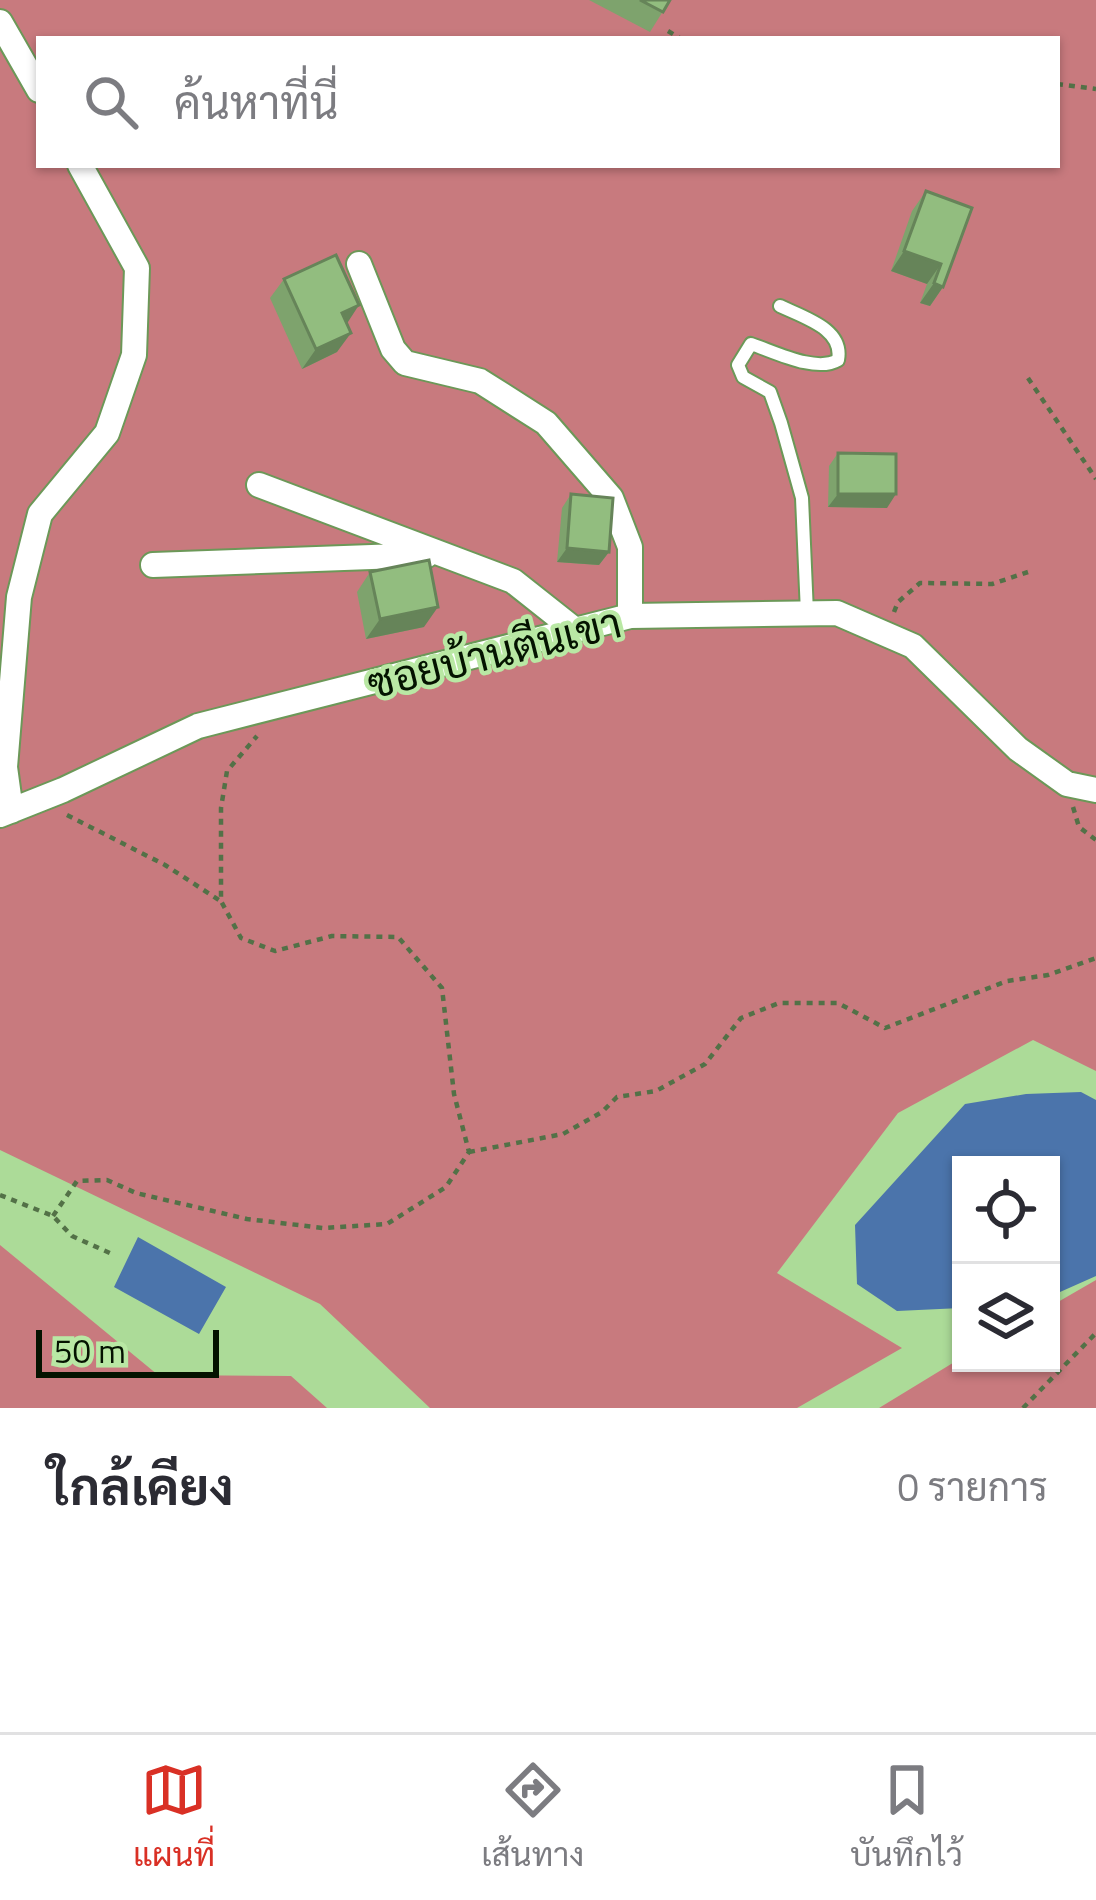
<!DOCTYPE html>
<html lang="th">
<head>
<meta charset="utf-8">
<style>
	:root { --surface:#fff; --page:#f7f7f7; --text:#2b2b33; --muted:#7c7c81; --line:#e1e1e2; --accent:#d93025 }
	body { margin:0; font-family:"Titillium Web",Sarabun,sans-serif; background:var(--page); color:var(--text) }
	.controls { position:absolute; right:36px; bottom:36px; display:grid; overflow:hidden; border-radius:0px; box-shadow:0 3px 9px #0004 }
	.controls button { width:108px; height:108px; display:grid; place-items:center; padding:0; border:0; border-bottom:3px solid var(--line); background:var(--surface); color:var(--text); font:60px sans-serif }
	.scale { position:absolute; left:36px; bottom:30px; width:183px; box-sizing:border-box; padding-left:12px; border:6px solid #041300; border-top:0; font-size:33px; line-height:42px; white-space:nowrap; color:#041300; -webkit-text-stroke:9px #b9e8a4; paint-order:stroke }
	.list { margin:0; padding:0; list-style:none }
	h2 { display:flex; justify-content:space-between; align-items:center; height:156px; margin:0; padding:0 48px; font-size:51px }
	h2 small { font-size:39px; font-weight:400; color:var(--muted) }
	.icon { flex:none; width:66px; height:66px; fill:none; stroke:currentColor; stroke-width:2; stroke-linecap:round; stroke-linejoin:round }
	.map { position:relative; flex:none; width:1096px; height:1408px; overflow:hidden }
	.search { position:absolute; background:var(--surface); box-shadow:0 3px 9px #0004; left:36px; right:36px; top:36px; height:132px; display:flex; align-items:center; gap:30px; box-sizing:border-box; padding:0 42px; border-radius:0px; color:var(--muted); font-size:45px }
	.sheet { height:324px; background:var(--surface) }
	nav { display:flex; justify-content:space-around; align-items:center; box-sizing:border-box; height:168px; border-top:3px solid var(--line); background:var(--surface); font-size:33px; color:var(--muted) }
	nav a { display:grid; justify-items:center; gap:6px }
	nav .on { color:var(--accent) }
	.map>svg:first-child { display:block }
</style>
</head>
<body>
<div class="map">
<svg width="1096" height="1408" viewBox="0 0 1096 1408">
	<rect width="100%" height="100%" fill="#acdb98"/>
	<path fill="#c87a7e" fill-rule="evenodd" d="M0,0H1096V1071L1033,1040L898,1113L777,1273L902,1348L797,1408H430L320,1304L0,1150ZM39,39H1057V165H39Z
		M0,1245L158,1375L291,1376L327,1408H0Z
		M1096,1280V1408H879L961,1358V1363H1051V1306Z"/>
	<path fill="#4b74ab" d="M1081,1092L1096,1100V1276L1051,1296V1165H961V1308L897,1311L857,1284L855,1225L965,1104L1026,1094Z
		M138,1237L226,1287L199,1334L114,1287Z"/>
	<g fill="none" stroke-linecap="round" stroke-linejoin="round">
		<g stroke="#6c9858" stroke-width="16">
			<path id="lane" d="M780,306C805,318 844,329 838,360C816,373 775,352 751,344L738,365L743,377L770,392L781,423L802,498L807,613"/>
		</g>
		<g stroke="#6c9858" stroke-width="28">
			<path id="street" d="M0,22L39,90
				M359,264L393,349L405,363L480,381L546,423L611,498L630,547V616
				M259,485L513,581L575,630
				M153,565L427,555
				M11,811L5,767L19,597L40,514L107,433L134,355L137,268L80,165
				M0,815L63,790L198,726L630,616L837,613L913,646L1018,749L1067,784L1096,790"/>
		</g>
		<path stroke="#537147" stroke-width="4.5" stroke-dasharray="6 6" stroke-linecap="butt" d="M668,31L681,39
			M1057,84L1096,89
			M1028,378L1096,479
			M894,612L898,602L920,583L992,584L1028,572
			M1073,807L1079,827L1096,840
			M67,815L165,865L219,900
			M469,1152L563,1134L602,1112L617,1097L656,1091L705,1064L741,1018L779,1003H838L885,1028L1007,981L1048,975L1096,958
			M0,1195L53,1216L72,1236L112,1254
			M53,1216L77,1181L107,1180L136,1193L247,1219L323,1228L387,1224L446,1187L469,1152L454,1094L442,988L398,937L332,936L275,951L241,938L221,901V808L227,771L257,736
			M1023,1408L1096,1333"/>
		<use href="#lane" stroke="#fff" stroke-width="12"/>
		<use href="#street" stroke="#fff" stroke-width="24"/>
	</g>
	<path fill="#7ea36d" d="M589,0H670L650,32Z
		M926,191L943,287L930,306L920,303L927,284L891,271L912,211Z
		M284,279L347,323L337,352L302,369L270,298Z
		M838,453L887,508L828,507L829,466Z
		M571,494L609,552L599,565L557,562L562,508Z
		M370,572L424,627L366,639L357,592Z"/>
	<path fill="#668459" d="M904,251L941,264L927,284L891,271Z
		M934,283L943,287L930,306L920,303Z
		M359,305L346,325L342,313Z
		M351,333L337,352L302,369L316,349Z
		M838,494H896L887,508L828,507Z
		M567,548L609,552L599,565L557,562Z
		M438,607L424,627L366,639L380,619Z"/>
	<path fill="#92bd7f" stroke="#668459" stroke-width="3" d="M640,0H670L663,12Z
		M926,191L972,208L943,287L934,283L941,264L904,251Z
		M336,255L359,305L342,313L351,333L316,349L284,279Z
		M838,453L896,454V494H838Z
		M571,494L613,498L609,552L567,548Z
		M429,560L438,607L380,619L370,572Z"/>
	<g text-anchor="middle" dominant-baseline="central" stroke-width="9" stroke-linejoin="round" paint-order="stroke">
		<g font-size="42" fill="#041300" stroke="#b9e8a4">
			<text transform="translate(494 652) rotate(-14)">ซอยบ้านตีนเขา</text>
		</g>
	</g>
</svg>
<div class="controls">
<button><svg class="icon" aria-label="locate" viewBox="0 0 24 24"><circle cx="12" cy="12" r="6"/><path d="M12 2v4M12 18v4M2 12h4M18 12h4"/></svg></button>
<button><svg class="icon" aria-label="layers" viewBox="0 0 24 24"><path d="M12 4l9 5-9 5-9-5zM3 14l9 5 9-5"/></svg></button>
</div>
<div class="scale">50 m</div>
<div class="search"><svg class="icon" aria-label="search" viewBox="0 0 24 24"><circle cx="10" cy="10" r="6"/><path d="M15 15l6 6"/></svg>ค้นหาที่นี่</div>
</div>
<section class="sheet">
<h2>ใกล้เคียง<small>0 รายการ</small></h2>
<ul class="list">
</ul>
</section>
<nav>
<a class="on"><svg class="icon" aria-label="map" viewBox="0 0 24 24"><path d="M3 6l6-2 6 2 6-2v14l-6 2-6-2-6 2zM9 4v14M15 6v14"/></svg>แผนที่</a>
<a><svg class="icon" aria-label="directions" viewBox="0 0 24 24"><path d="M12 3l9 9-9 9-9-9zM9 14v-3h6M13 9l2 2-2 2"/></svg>เส้นทาง</a>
<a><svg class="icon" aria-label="saved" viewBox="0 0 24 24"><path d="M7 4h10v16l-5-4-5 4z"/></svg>บันทึกไว้</a>
</nav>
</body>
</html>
